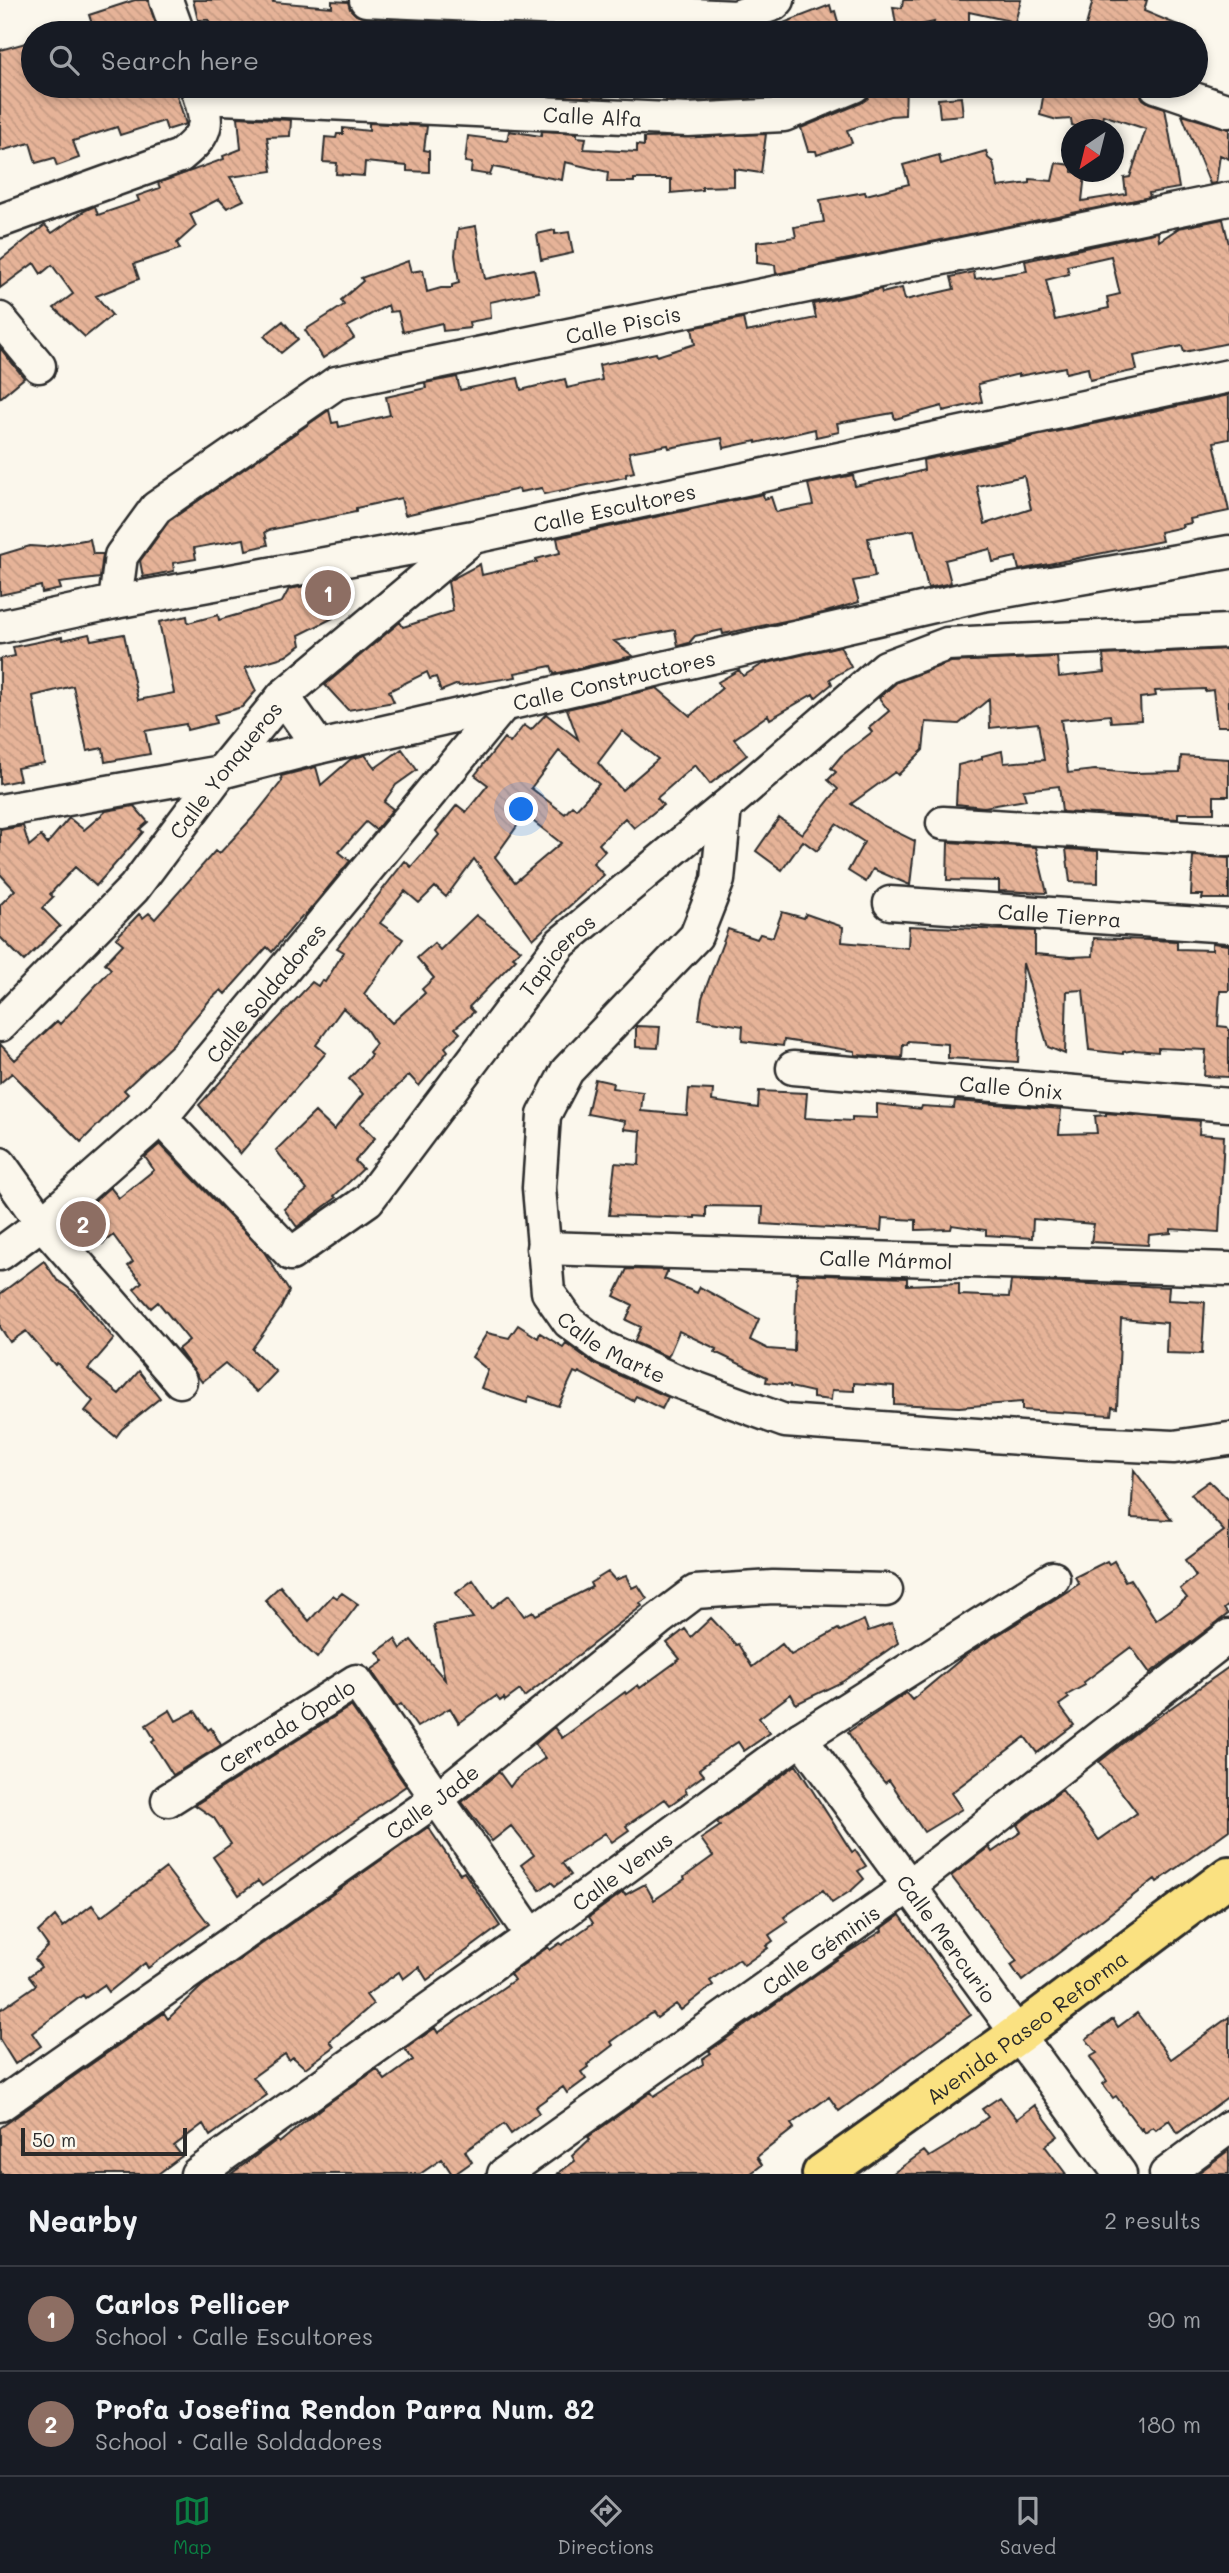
<!DOCTYPE html>
<html lang="en">
<head>
<meta charset="utf-8">
<style>
	:root { --surface:#171b24; --page:#20242c; --text:#f1f3f6; --muted:#9ea1a6; --line:#363941; --accent:#0b8043 }
	body { margin:0; font-family:Mali,sans-serif; background:var(--page); color:var(--text) }
	.compass { position:absolute; left:1061px; top:119px; width:63px; height:63px; border-radius:50%; background:var(--surface); box-shadow:0 4px 10px #0003; rotate:215deg }
	.scale { position:absolute; left:21px; bottom:18px; width:166px; box-sizing:border-box; padding-left:7px; border:4px solid #2b2b2b; border-top:0; font-size:19px; line-height:24px; white-space:nowrap; color:#2b2b2b; -webkit-text-stroke:5px #fbf7ec; paint-order:stroke }
	.you { position:absolute; left:522px; top:810px; width:24px; height:24px; margin:-18px; border:5px solid #fff; border-radius:50%; background:#1a73e8; box-shadow:0 0 0 10px #1a73e833 }
	.badge { display:grid; place-items:center; width:46px; height:46px; border-radius:50%; background:var(--accent); color:#fff; font-size:23px; font-weight:700 }
	.pin { position:absolute; translate:-50% -50%; border:4px solid #fff; box-shadow:0 2px 7px #0006 }
	.list { margin:0; padding:0; list-style:none }
	h2 { display:flex; justify-content:space-between; align-items:center; height:91px; margin:0; padding:0 28px; font-size:30px }
	h2 small { font-size:23px; font-weight:400; color:var(--muted) }
	.list li { display:grid; grid-template-columns:46px 1fr auto; gap:21px; align-items:center; box-sizing:border-box; height:105px; padding:0 28px; border-top:2px solid var(--line) }
	.list b { display:block; font-size:26px; white-space:nowrap }
	.list p { margin:0; font-size:23px; white-space:nowrap; color:var(--muted) }
	.list em { font-size:23px; font-style:normal; color:var(--muted) }
	.icon { flex:none; width:38px; height:38px; fill:none; stroke:currentColor; stroke-width:2; stroke-linecap:round; stroke-linejoin:round }
	.map { position:relative; flex:none; width:1229px; height:2174px; overflow:hidden }
	.search { position:absolute; background:var(--surface); box-shadow:0 4px 10px #0003; left:21px; right:21px; top:21px; height:77px; display:flex; align-items:center; gap:18px; box-sizing:border-box; padding:0 24px; border-radius:38px; color:var(--muted); font-size:26px }
	.sheet { height:301px; background:var(--surface) }
	nav { display:flex; justify-content:space-around; align-items:center; box-sizing:border-box; height:98px; border-top:2px solid var(--line); background:var(--surface); font-size:19px; color:var(--muted) }
	nav a { display:grid; justify-items:center; gap:4px }
	nav .on { color:var(--accent) }
	.map>svg:first-child { display:block }
</style>
</head>
<body>
<div class="map">
<svg width="1229" height="2174" viewBox="0 0 1229 2174">
	<defs>
		<pattern id="building-back-hatch" width="6" height="6" patternUnits="userSpaceOnUse" patternTransform="scale(1.75)"><rect width="6" height="6" fill="#e6b398"/><path d="M-1 5l2 2M0 0l6 6M5-1l2 2" fill="none" stroke="#c59a83"/></pattern>
	</defs>
	<rect width="100%" height="100%" fill="#fbf7ec"/>
	<filter id="ink" filterUnits="userSpaceOnUse"><feTurbulence type="fractalNoise" baseFrequency=".0143" numOctaves="2"/><feDisplacementMap in="SourceGraphic" scale="14" xChannelSelector="R" yChannelSelector="G"/><feConvolveMatrix kernelMatrix="1 2 1 2 8 2 1 2 1" color-interpolation-filters="sRGB"/></filter>
	<g filter="url(#ink)">
		<path fill="url(#building-back-hatch)" stroke="#2b2b2b" stroke-width="2" fill-rule="evenodd" d="M135,0H148L159,33H95L89,15Z
			M193,0H274L273,2L332,7V1L348,2L350,9L356,15L364,18L495,24V33H213L214,29H208L209,20H198Z
			M903,0H1021L1015,22L969,12V33H944V30L933,31L934,22L897,30L893,7L902,8Z
			M1093,0H1147L1144,11L1197,33H1084Z
			M830,5L832,12L835,11L841,33H745L767,26L768,29Z
			M33,41V86H174L186,124L167,130L164,121L120,135L117,127L73,141L79,158L57,166L54,158L36,163L30,143L0,151V50Z
			M540,86H605L603,98L539,95Z
			M665,86H748L751,98L666,101Z
			M893,86H906L905,115L890,116L847,130L852,143L817,155L816,151H808L801,128L861,103L868,98L871,91Z
			M1045,86H1121L1139,92L1143,99L1149,103L1165,108L1179,188L1149,193L1150,197L776,274L775,265L757,263V242L796,237L794,227L824,222L820,200L865,192L866,195L909,184L903,165L939,155L941,164L986,151L988,158L993,162L998,187L1030,183V179L1052,181L1056,163L1072,165V172L1085,174L1082,201L1126,194L1124,178L1130,177L1146,129L1103,115L1100,130H1087L1072,125L1071,119L1057,120L1040,115Z
			M961,97L963,115L940,117L938,99Z
			M1182,115L1229,129V159L1220,155L1216,183L1210,184Z
			M238,117L291,120L290,136L267,137L272,171L230,177L244,200L227,208L219,199L190,214L196,226L177,243L180,249L134,264L139,279L96,296L112,315L85,337L54,308L73,294L52,265L41,274L34,263L0,288V260L45,225L52,233L86,210L95,206L98,215L139,201L137,196L160,188L158,183L224,159L223,156L241,149Z
			M369,123L427,126L424,150L429,151V172L407,171V166L365,162L364,176L336,174L337,163L323,162L325,137L336,138L337,134H343V128L369,131Z
			M509,131L541,136L542,131L577,133V137L586,138L584,149L637,152V145L644,146V138L766,134L761,173L734,169V186L702,187V190L671,193V179H634V182H607L608,172L565,162L562,180L493,167L490,175L471,172L472,163L465,162L468,136L507,141Z
			M1223,219L1229,244V343L1184,352L1182,346L1134,356L1137,370L1090,380L1088,368L1066,373L1065,367L1019,376V374L978,384L982,402L943,411L942,406L895,419L893,413L837,423L839,432L816,437L815,429L756,443V441L724,448L722,438L669,448L668,445L629,452L634,472L626,474V477L544,494L542,488L520,492L519,489L405,515L401,498L356,508V512L269,530L265,532L268,545L246,550L244,539L194,548L196,559L173,563L174,571L143,577L140,561L169,521L329,410L332,423L338,422L339,427L390,415L386,397L426,388L425,383L457,377L460,390L518,378L521,390L565,379L567,388L602,380L599,365L656,353L657,356L695,344L692,328L743,318L746,332L816,318L813,304L881,289L882,293L902,288L905,300L954,289L951,277L974,272L975,279L1027,271L1025,261L1158,232L1159,241L1179,228ZM1111,256L1120,294L1107,297L1109,308L1055,320L1046,280L1069,274L1067,266Z
			M476,226L485,279L534,269L539,292L490,302L491,318L469,322L470,328L443,331L442,323L403,332L398,311L390,312L388,305L347,327L354,338L323,358L305,330L344,305L341,300L363,281L361,278L408,261L411,272L423,270L427,292L441,288H452V285L459,283L455,255L458,229Z
			M555,230V234L569,232L573,253L541,260L537,234Z
			M283,321L298,339L281,353L264,336Z
			M0,348L24,378L0,398Z
			M1229,395V439L1214,442L1229,511L1190,519L1191,523L1182,525L1183,527L1160,532L1162,541L1019,570L1016,557L993,562L990,549L945,560L951,583L928,588L914,530L868,538L875,577L853,581L859,602L823,613L723,634L722,630L695,636L689,643L678,646L675,630L614,641L633,656L554,674L551,666L515,673L516,677L459,686L458,684L441,691L436,677L430,679L427,672L389,691L394,702L348,710L325,685L400,622L403,627L453,611L448,582L450,580L480,564L482,575L537,562L536,559L560,553L557,538L763,494L764,499L771,497L776,512L813,505L808,484L853,475L855,486L902,476L924,470L923,460ZM1024,476L1031,509L985,524L977,486Z
			M90,539L93,554H103L100,578L59,583L61,589L42,593L41,586L0,595V555L30,546L44,547Z
			M317,584L333,618L299,635L301,645L286,656L245,668L256,691L242,707L214,715L216,723L187,730L186,724L145,731L150,754L105,762L103,748L87,751L73,686L33,696L44,763L17,768L20,780L0,784V659L15,656L13,647L62,637L63,640L89,634L91,640L124,634L138,700L174,693L159,622L187,616L188,623L218,615L219,620L282,602L289,589Z
			M840,646L851,667L830,679L832,684L815,698L813,694L770,719L768,715L734,739L747,755L710,784L695,765L657,798L663,805L634,828L625,818L599,844L605,851L593,863L604,875L533,939L474,859L446,897L435,887L419,903L405,891L380,923L403,939L364,994L392,1023L425,993L422,989L434,978L417,958L434,943L440,950L476,915L521,950L513,957L516,959L469,1007L474,1012L455,1028L460,1033L445,1047L448,1051L419,1086L409,1075L360,1123L375,1138L355,1161L363,1169L334,1196L336,1198L297,1227L284,1209L307,1190L276,1150L315,1112L334,1130L363,1094L349,1079L365,1062L371,1055L369,1052L376,1044L366,1029L343,1008L316,1045L326,1053L240,1154L199,1105L312,982L318,986L322,980L325,982L344,952L337,948L405,861L411,867L439,835L436,831L457,805L466,812L488,785L475,775L504,738L510,743L524,725L531,730L546,714L578,739L567,709L657,688L690,716L722,688L718,682L739,670L743,676L763,664ZM622,731L658,759L622,790L598,763ZM559,751L599,784L576,809L572,806L565,814L531,788ZM525,815L561,843L515,882L495,857Z
			M1229,649V726H1217L1213,690L1205,691V689L1155,691L1156,696L1140,698L1141,720L1111,722L1110,715L1061,720L1068,773L1095,770L1133,773L1180,772L1181,756L1229,759V796H1214V813H1178V819L1062,812L1059,786L1023,790L1026,800L984,807L956,804L958,765L982,759V756L1002,751L1004,763L1044,760L1038,723L990,728L989,699L959,724L926,722L923,750L898,775L895,772L851,804L882,825L915,841L910,885L873,869L866,882L848,871L864,842L836,824L817,851L803,841L782,870L756,851L779,818L802,834L838,789L828,780L836,772L831,768L841,756L872,732L869,728L889,711L879,698L897,682L951,662L1057,657L1059,677L1105,672L1103,655Z
			M402,749L417,770L396,785L384,802L393,809L376,830L366,822L339,852L350,861L304,917L302,916L272,952L267,947L225,994L221,990L209,1001L173,1044L124,1090L128,1094L81,1142L12,1073L0,1083V1044L15,1060L57,1021L60,1024L111,969L105,963L123,944L116,938L139,914L143,918L149,913L155,919L215,851L219,854L255,815L282,781L281,776L316,767L321,785L351,759L365,755L375,768Z
			M134,806L148,822L140,829L143,832L96,886L75,867L50,894L53,897L42,908L60,926L24,961L0,937V905L15,890L0,874V830L23,826L29,846L41,836L47,844L69,818L84,830L106,811Z
			M948,842L1036,847L1047,893L999,891V881L947,880Z
			M1066,849L1098,851V883L1070,882Z
			M1193,856L1229,858V899H1202L1203,895H1191Z
			M782,912L804,918L806,914L843,927L842,942L908,948L909,926L1035,931V954L1071,957L1093,956L1094,938L1177,941V949L1212,950V943L1229,945V991H1220L1218,1026L1227,1027L1229,1030V1077L1204,1076L1206,1050L1158,1048V1052L1135,1050L1123,1052V1054L1089,1050L1083,990L1067,991L1065,1054L1048,1047L1023,963L1018,1062L948,1058V1044L908,1041L907,1045L903,1044L902,1058L855,1055V1051L784,1040L783,1046L742,1041L743,1026L699,1019L702,998L728,929L757,939L760,934L773,937Z
			M636,1026L660,1027L658,1048L636,1047Z
			M595,1079L613,1083L612,1088L643,1092L641,1111L687,1115L689,1089L713,1090L712,1101L758,1108L759,1091L807,1093L805,1118L852,1121V1117L877,1118V1104L921,1109L922,1106L954,1108L955,1101L1061,1109L1059,1134L1097,1133L1095,1116L1106,1115V1113L1200,1121L1199,1134L1224,1136L1219,1232L1171,1229V1233L1149,1235L1148,1245L1091,1242L1094,1224L1033,1219L1032,1238L986,1235V1230L952,1225L951,1229L916,1230V1220L882,1218L881,1231L762,1224L763,1207L706,1206V1217L695,1216V1218L609,1215L615,1163L639,1165L641,1131L624,1129L625,1121L587,1114Z
			M160,1144L264,1252L289,1291L281,1308L252,1349L276,1372L257,1392L225,1363L202,1382L178,1349L189,1340L158,1302L151,1308L134,1289L142,1282L128,1266L133,1262L113,1235L102,1244L93,1234L87,1238L73,1220L110,1187L119,1198L154,1170L145,1157Z
			M44,1261L57,1280L77,1294L114,1339L88,1369L119,1394L139,1371L160,1398L122,1429L116,1437L85,1411L93,1401L57,1363L55,1365L26,1331L10,1342L0,1327V1294Z
			M627,1269L668,1270L664,1279L697,1293L700,1287L759,1319L750,1340L768,1349L794,1351L797,1274L907,1278V1285L959,1283V1295L1009,1297L1011,1281L1169,1287L1168,1300L1205,1302L1202,1354L1166,1353L1167,1323L1121,1319L1117,1408L1112,1407L1111,1415L1022,1410V1402L959,1407L894,1404V1386L854,1383V1391L832,1390L831,1400L813,1398V1392L790,1387V1385L766,1382L767,1377L715,1352L717,1349L679,1331L668,1357L634,1342L641,1327L626,1320L633,1305L614,1296Z
			M518,1325L538,1338L540,1333L563,1347L566,1343L596,1365L668,1397L662,1409L636,1396L633,1401L579,1372L578,1374L574,1372L558,1406L529,1396L527,1403L481,1388L488,1370L472,1357L487,1333L509,1338Z
			M1134,1470L1172,1520L1131,1518Z
			M1209,1481L1229,1500V1605L1224,1609L1228,1614L1150,1673L1131,1647L1084,1682L1085,1685L1067,1695L1069,1698L1059,1705L1074,1725L1037,1753L1025,1737L951,1793L962,1809L924,1832L889,1780L885,1783L863,1757L848,1732L906,1693L912,1700L966,1655L1079,1584L1075,1577L1107,1561L1109,1564L1114,1561L1125,1581L1130,1579L1156,1620L1187,1598L1180,1589L1196,1576L1185,1560L1224,1531L1191,1494Z
			M608,1572L615,1580L626,1576L632,1588L638,1585L647,1599L640,1603L642,1606L524,1697L520,1690L505,1701L504,1698L500,1701L496,1696L459,1723L450,1708L417,1727L401,1704L396,1707L371,1670L384,1661L377,1652L395,1639L401,1649L411,1640L445,1680L434,1625L473,1618L456,1593L473,1580L492,1608L509,1595L524,1616L533,1611L536,1615L592,1587L590,1583Z
			M280,1586L309,1621L333,1595L337,1598L342,1593L358,1604L317,1658L300,1642L265,1600Z
			M711,1618L736,1645L738,1644L752,1667L782,1644L791,1655L838,1629L840,1631L864,1620L868,1631L892,1623L898,1643L842,1682L796,1704L791,1694L759,1718L770,1733L744,1751L738,1742L718,1755L699,1769L704,1775L685,1789L687,1793L670,1805L665,1799L626,1826L629,1830L612,1842L605,1833L562,1863L571,1875L555,1886L551,1882L540,1890L521,1865L534,1855L511,1826L492,1841L462,1802L499,1772L510,1787L515,1780L545,1758L535,1744L554,1727L562,1738L625,1692L626,1694L638,1685L640,1688L680,1659L667,1643L685,1629L691,1637Z
			M1229,1667V1830L1157,1882L1155,1879L1022,1981L1011,1965L1017,1961L951,1876L989,1847L992,1852L1021,1832L1017,1825L1062,1790L1099,1840L1137,1813L1099,1762L1138,1731Z
			M351,1706L406,1786L262,1886L258,1881L239,1895L213,1857L231,1844L214,1818L195,1805Z
			M170,1710L176,1721L195,1711L208,1730L211,1728L221,1745L173,1775L152,1742L155,1740L146,1725Z
			M796,1765L852,1852L855,1850L866,1866L858,1871L864,1879L852,1890L832,1903L823,1890L784,1917L788,1922L769,1935L773,1941L766,1946L768,1948L744,1965L739,1959L710,1981L713,1985L681,2010L676,2004L657,2018L653,2013L650,2014L611,2042L613,2045L587,2065L588,2067L581,2072L586,2079L567,2093L563,2087L535,2107L539,2113L511,2134L504,2124L465,2151L472,2162L455,2174H452L442,2159L420,2174H231L277,2140L279,2143L320,2109L377,2069L385,2080L413,2060L405,2049L435,2028L438,2033L514,1980L510,1974L548,1947L550,1950L560,1943L562,1945L593,1923L589,1917L623,1892L625,1895L645,1884L654,1900L685,1879L684,1877L713,1856L701,1839L720,1826L717,1822Z
			M428,1827L460,1874L464,1872L500,1926L427,1980L419,1967L403,1979L399,1972L366,1995L373,2004L330,2041L334,2047L305,2068L293,2057L289,2060L285,2054L253,2077L267,2095L210,2136L203,2124L174,2146L182,2156L158,2174H0V2128L164,2013L168,2019L202,1986Z
			M166,1868L209,1924L148,1968L145,1963L109,1992L104,1985L85,1998L83,1995L32,2033L41,2046L15,2064L0,2040V2010L36,1985L29,1976L41,1967L35,1959L48,1946L38,1932L55,1916L63,1927L92,1905L101,1917Z
			M900,1915L971,2015L839,2111L829,2097L791,2124L794,2128L757,2157L762,2165L750,2174H557L575,2161L572,2156L590,2139L588,2137L651,2092L654,2096L703,2064L702,2059L711,2053L709,2051L842,1956L882,1931L881,1929Z
			M1137,2013L1171,2059L1229,2017V2096L1178,2133L1169,2120L1156,2130L1153,2127L1145,2133L1142,2128L1141,2130L1116,2096L1113,2098L1103,2084L1107,2081L1090,2057L1097,2053L1086,2039L1113,2019L1118,2027Z
			M1000,2097L1017,2119L1035,2105L1058,2136L1045,2146L1066,2174H892L924,2151L929,2157L949,2145L988,2117L982,2109Z
			M1229,2150V2174H1197Z"/>
		<g fill="none" stroke-linecap="round" stroke-linejoin="round">
			<g stroke="#2b2b2b" stroke-width="37">
				<g id="minor">
					<path d="M166,0L178,33"/>
					<path d="M366,0L736,17L774,4L778,0"/>
					<path d="M1156,86L1229,111"/>
					<path id="s1" d="M201,97L688,120L784,115L854,86"/>
					<path d="M0,221L180,156C211,131 209,122 196,86"/>
					<path d="M0,319L39,366"/>
					<path id="s2" d="M115,602L121,556L156,508L336,383L1229,199"/>
					<path id="s3" d="M0,627L115,602L473,537L1229,376"/>
					<path d="M283,696L319,747"/>
					<path id="s4" d="M725,807L718,880L696,936L567,1071L544,1115L539,1188L548,1292L569,1322L604,1348L676,1381L785,1421L1089,1443L1174,1447L1229,1439"/>
					<path id="s5" d="M0,811L221,772L319,747L982,595L1229,552"/>
					<path d="M943,823L1229,840"/>
					<path id="s6" d="M890,903L1229,926"/>
					<path id="s7" d="M0,1025L134,888L221,772L283,696L472,538"/>
					<path id="s8" d="M793,1068L1229,1105"/>
					<path id="s9" d="M161,1118L291,1254L368,1200L561,943L725,807L886,667L947,644L1229,631"/>
					<path d="M0,1164L42,1223L180,1381"/>
					<path id="s10" d="M543,1248L1229,1269"/>
					<path id="s11" d="M0,1254L42,1223L161,1118L504,704"/>
					<path id="s12" d="M801,1738L1120,2174"/>
					<path id="s13" d="M168,1800L356,1681L532,1936"/>
					<path id="s14" d="M0,2105L438,1798L658,1620L695,1592L773,1587L886,1590"/>
					<path id="s15" d="M197,2174L532,1936L801,1738L1053,1578"/>
					<path id="s16" d="M504,2174L909,1886L1229,1636"/>
					<path d="M1166,2174L1229,2127"/>
				</g>
			</g>
			<g stroke="#2b2b2b" stroke-width="44">
				<g id="major">
					<path id="s17" d="M822,2174L1018,2034L1229,1876"/>
				</g>
			</g>
			<use href="#minor" stroke="#fbf7ec" stroke-width="32"/>
			<use href="#major" stroke="#fae181" stroke-width="38"/>
		</g>
	</g>
	<g text-anchor="middle" dominant-baseline="central" stroke-width="5" stroke-linejoin="round" paint-order="stroke">
		<g font-size="21" fill="#2b2b2b" stroke="#fbf7ec">
			<text stroke="none"><textPath href="#s1" startOffset="392">Calle Alfa</textPath></text>
			<text stroke="none"><textPath href="#s2" startOffset="618">Calle Piscis</textPath></text>
			<text stroke="none"><textPath href="#s3" startOffset="626">Calle Escultores</textPath></text>
			<text stroke="none"><textPath href="#s5" startOffset="628">Calle Constructores</textPath></text>
			<text stroke="none"><textPath href="#s7" startOffset="341">Calle Yonqueros</textPath></text>
			<text stroke="none"><textPath href="#s6" startOffset="170">Calle Tierra</textPath></text>
			<text stroke="none"><textPath href="#s9" startOffset="592">Tapiceros</textPath></text>
			<text stroke="none"><textPath href="#s11" startOffset="374">Calle Soldadores</textPath></text>
			<text stroke="none"><textPath href="#s8" startOffset="219">Calle Ónix</textPath></text>
			<text stroke="none"><textPath href="#s10" startOffset="343">Calle Mármol</textPath></text>
			<text stroke="none"><textPath href="#s4" startOffset="634">Calle Marte</textPath></text>
			<text stroke="none"><textPath href="#s13" startOffset="140">Cerrada Ópalo</textPath></text>
			<text stroke="none"><textPath href="#s14" startOffset="528">Calle Jade</textPath></text>
			<text stroke="none"><textPath href="#s15" startOffset="522">Calle Venus</textPath></text>
			<text stroke="none"><textPath href="#s12" startOffset="248">Calle Mercurio</textPath></text>
			<text stroke="none"><textPath href="#s16" startOffset="388">Calle Géminis</textPath></text>
			<text stroke="none"><textPath href="#s17" startOffset="252">Avenida Paseo Reforma</textPath></text>
		</g>
	</g>
</svg>
<svg class="compass" viewBox="-18 -18 36 36"><path d="M0-13l5 13h-10z" fill="#e53935"/><path d="M0 13l5-13h-10z" fill="#9ea1a6"/></svg>
<div class="scale">50 m</div>
<div class="you"></div>
<div class="pin badge" style="left:328px;top:593px;background:#8d6e63">1</div>
<div class="pin badge" style="left:83px;top:1224px;background:#8d6e63">2</div>
<div class="search"><svg class="icon" aria-label="search" viewBox="0 0 24 24"><circle cx="10" cy="10" r="6"/><path d="M15 15l6 6"/></svg>Search here</div>
</div>
<section class="sheet">
<h2>Nearby<small>2 results</small></h2>
<ul class="list">
<li><span class="badge" style="background:#8d6e63">1</span><div><b>Carlos Pellicer</b><p>School · Calle Escultores</p></div><em>90 m</em></li>
<li><span class="badge" style="background:#8d6e63">2</span><div><b>Profa Josefina Rendon Parra Num. 82</b><p>School · Calle Soldadores</p></div><em>180 m</em></li>
</ul>
</section>
<nav>
<a class="on"><svg class="icon" aria-label="map" viewBox="0 0 24 24"><path d="M3 6l6-2 6 2 6-2v14l-6 2-6-2-6 2zM9 4v14M15 6v14"/></svg>Map</a>
<a><svg class="icon" aria-label="directions" viewBox="0 0 24 24"><path d="M12 3l9 9-9 9-9-9zM9 14v-3h6M13 9l2 2-2 2"/></svg>Directions</a>
<a><svg class="icon" aria-label="saved" viewBox="0 0 24 24"><path d="M7 4h10v16l-5-4-5 4z"/></svg>Saved</a>
</nav>
</body>
</html>
